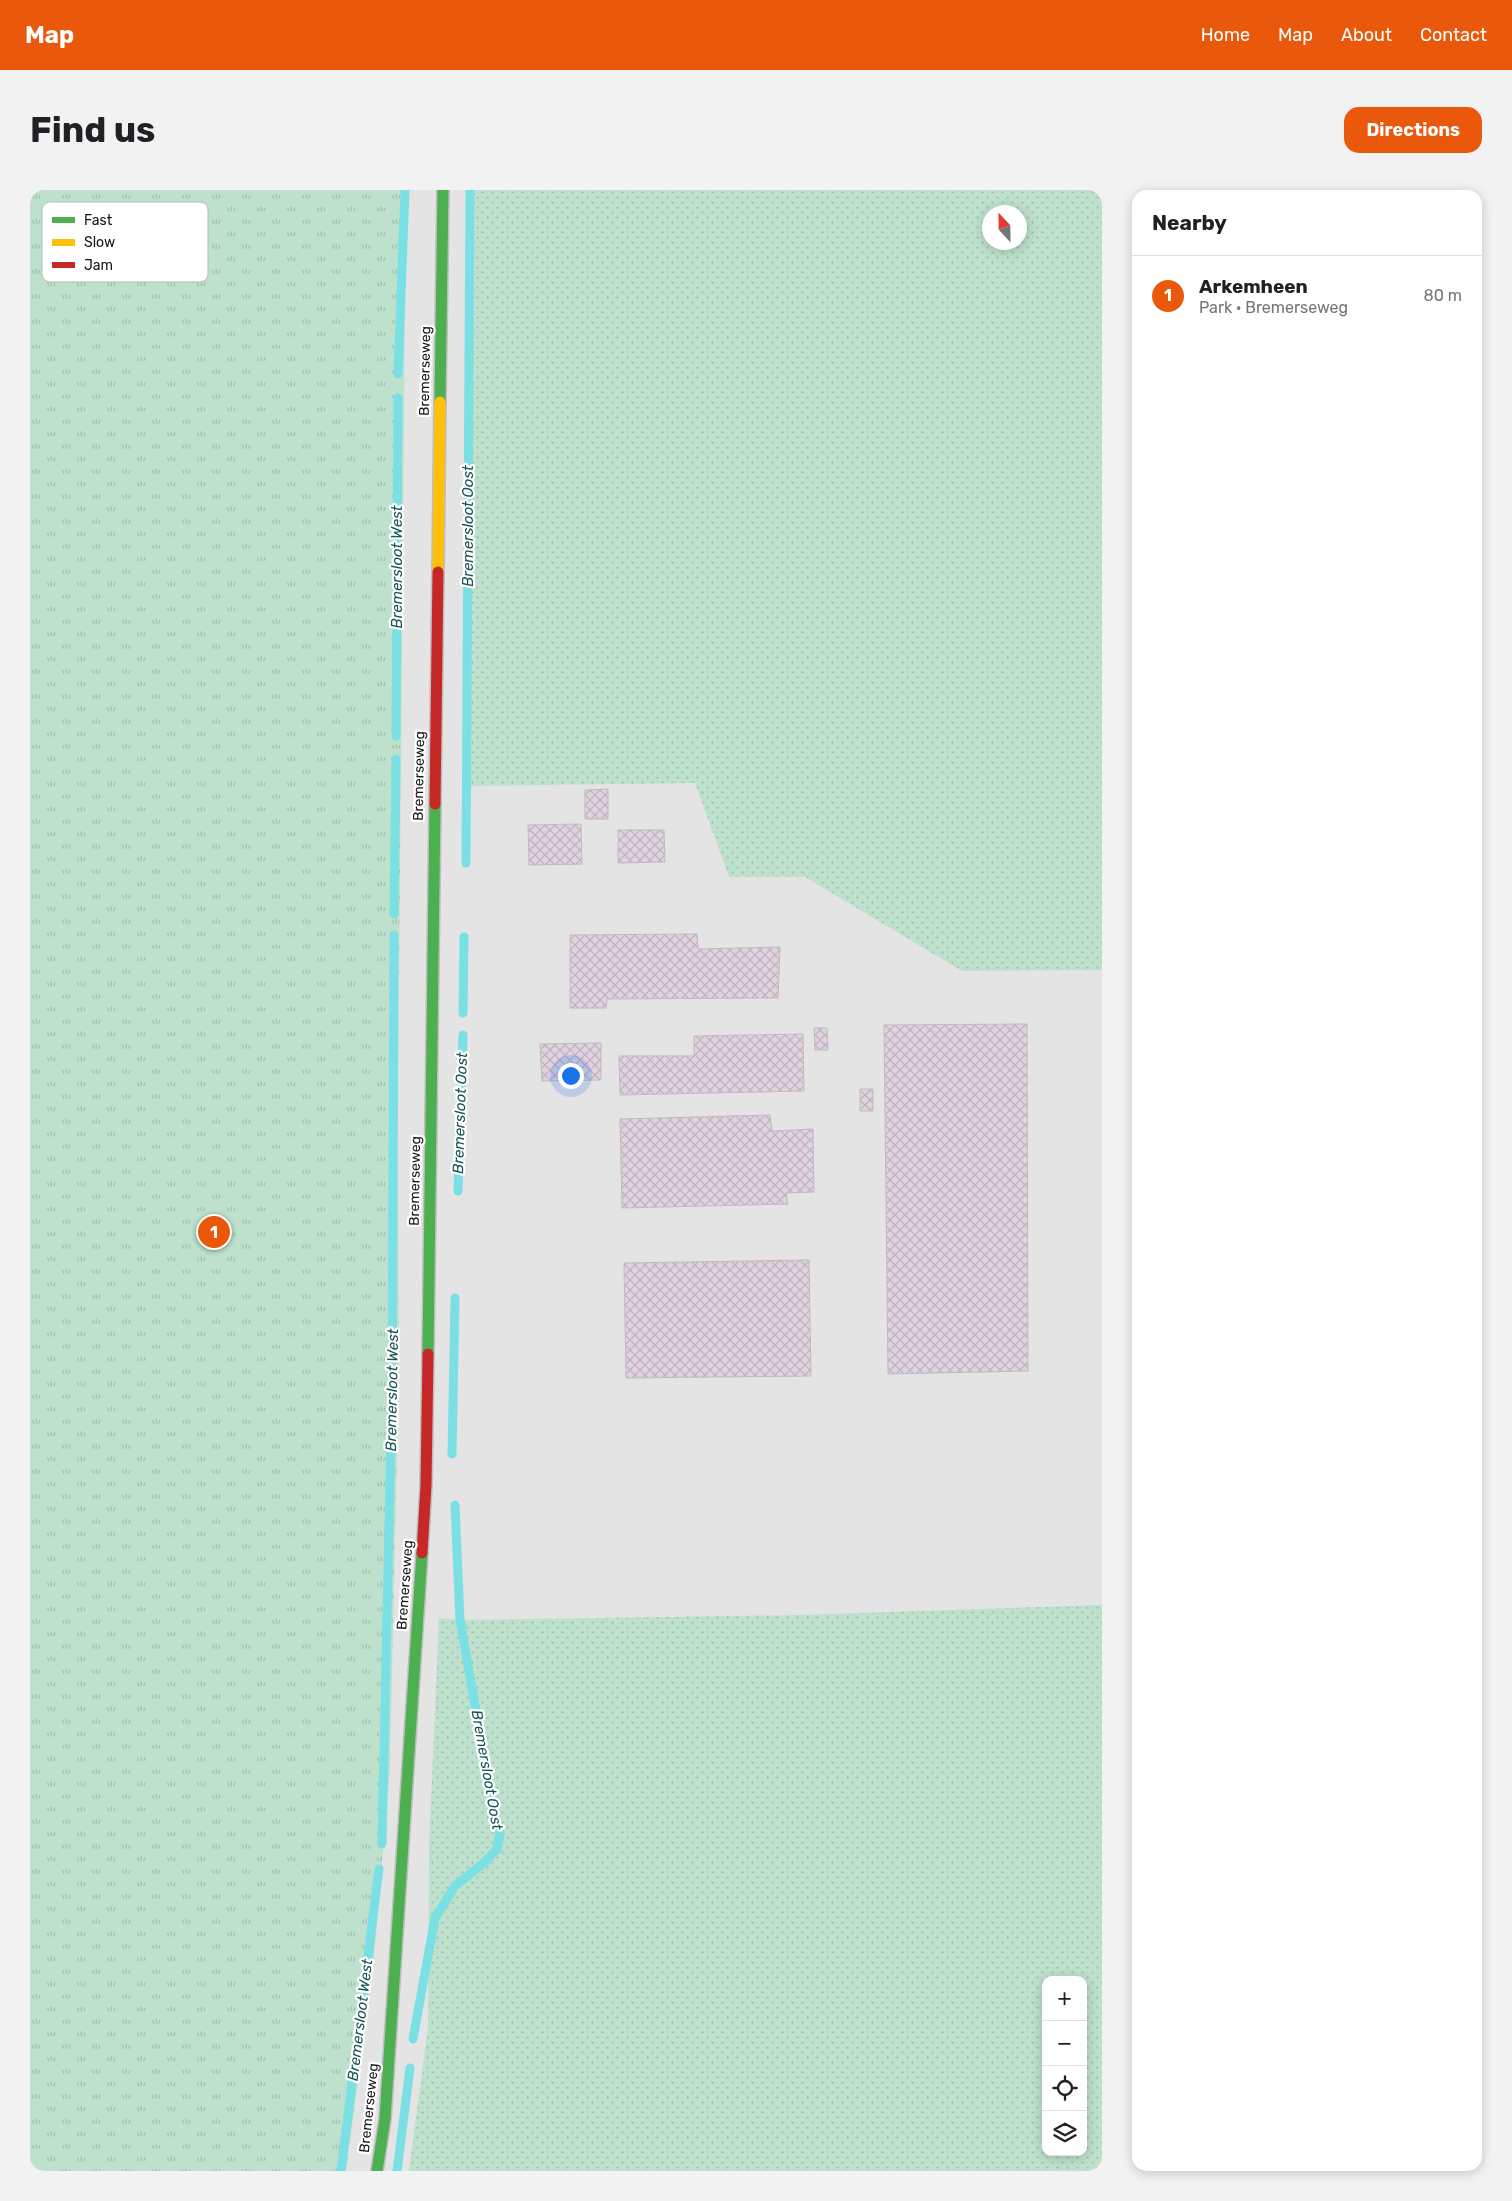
<!DOCTYPE html>
<html lang="en">
<head>
<meta charset="utf-8">
<style>
	:root { --surface:#fff; --page:#f2f2f2; --text:#202124; --muted:#757577; --line:#e0e0e0; --accent:#ea580c }
	body { margin:0; font-family:Rubik,sans-serif; background:var(--page); color:var(--text) }
	.controls { position:absolute; right:15px; bottom:15px; display:grid; overflow:hidden; border-radius:10px; box-shadow:0 2px 12px #0003 }
	.controls button { width:45px; height:45px; display:grid; place-items:center; padding:0; border:0; border-bottom:1px solid var(--line); background:var(--surface); color:var(--text); font:25px sans-serif }
	.compass { position:absolute; left:952px; top:15px; width:45px; height:45px; border-radius:50%; background:var(--surface); box-shadow:0 2px 12px #0003; rotate:338deg }
	.you { position:absolute; left:540px; top:885px; width:18px; height:18px; margin:-12px; border:4px solid #fff; border-radius:50%; background:#1a73e8; box-shadow:0 0 0 8px #1a73e833 }
	.badge { display:grid; place-items:center; width:32px; height:32px; border-radius:50%; background:var(--accent); color:#fff; font-size:16px; font-weight:700 }
	.pin { position:absolute; translate:-50% -50%; border:2px solid #fff; box-shadow:0 1px 5px #0006 }
	.list { margin:0; padding:0; list-style:none }
	h2 { display:flex; justify-content:space-between; align-items:center; height:65px; margin:0; padding:0 20px; font-size:21px }
	h2 small { font-size:16px; font-weight:400; color:var(--muted) }
	.list li { display:grid; grid-template-columns:32px 1fr auto; gap:15px; align-items:center; box-sizing:border-box; height:80px; padding:0 20px; border-top:1px solid var(--line) }
	.list b { display:block; font-size:19px; white-space:nowrap }
	.list p { margin:0; font-size:16px; white-space:nowrap; color:var(--muted) }
	.list em { font-size:16px; font-style:normal; color:var(--muted) }
	.icon { flex:none; width:28px; height:28px; fill:none; stroke:currentColor; stroke-width:2; stroke-linecap:round; stroke-linejoin:round }
	.map { position:relative; flex:none; width:1072px; height:1981px; overflow:hidden; border-radius:15px }
	header { display:flex; align-items:center; gap:30px; box-sizing:border-box; height:70px; padding:0 25px; background:var(--accent); color:#fff }
	header strong { font-size:24px }
	nav { display:flex; gap:28px; margin-inline-start:auto; font-size:18px }
	.intro { display:flex; align-items:center; justify-content:space-between; box-sizing:border-box; height:120px; padding:0 30px }
	h1 { margin:0; font-size:35px }
	.button { padding:12px 22px; border-radius:15px; background:var(--accent); color:#fff; font-size:18px; font-weight:700 }
	main { display:flex; gap:30px; padding:0 30px }
	aside { flex:1; background:var(--surface); border-radius:15px; box-shadow:0 2px 12px #0003 }
	.map>svg:first-child { display:block }
</style>
</head>
<body>
<header>
<strong>Map</strong>
<nav><a>Home</a><a>Map</a><a>About</a><a>Contact</a></nav>
</header>
<div class="intro"><h1>Find us</h1><a class="button">Directions</a></div>
<main>
<div class="map">
<svg width="1072" height="1981" viewBox="0 0 1072 1981">
	<defs>
		<pattern id="grass-dots" width="8" height="8" patternUnits="userSpaceOnUse" patternTransform="scale(1.25)"><rect width="8" height="8" fill="#bde1cc"/><path d="M2 2h.1M6 6h.1" fill="none" stroke="#a2c0ae" stroke-width="1.8" stroke-linecap="round"/></pattern>
		<pattern id="park-tufts" width="24" height="20" patternUnits="userSpaceOnUse" patternTransform="scale(1.25)"><rect width="24" height="20" fill="#bde1cc"/><path d="M3 7l-1-3M5 7V3M7 7l1-3M15 17l-1-3M17 17v-4M19 17l1-3" fill="none" stroke="#a2c0ae"/></pattern>
		<pattern id="building-cross-hatch" width="8" height="8" patternUnits="userSpaceOnUse" patternTransform="scale(1.25)"><rect width="8" height="8" fill="#e1d2e0"/><path d="M0 0l8 8M0 8l8-8" fill="none" stroke="#c0b3bf"/></pattern>
	</defs>
	<rect width="100%" height="100%" fill="#e5e4e5"/>
	<path fill="url(#grass-dots)" fill-rule="evenodd" d="M441,0H1072V780L932,781L775,687H699L665,593L437,596L442,219ZM959,22H989V52H959Z
		M1072,1415V1981H379L398,1838L399,1657L409,1428L430,1430L772,1425ZM1016,1790H1053V1962H1016Z"/>
	<path fill="url(#park-tufts)" d="M0,0H376L368,915L369,1169L360,1577L344,1769L316,1981H0Z"/>
	<g fill="none" stroke-linecap="round" stroke-linejoin="round">
		<path stroke="#7be0e4" stroke-width="9" d="M368,184L375,0
			M366,546L368,208
			M436,673L440,0
			M364,724L366,569
			M433,823L434,747
			M428,1001L433,845
			M422,1264L425,1108
			M352,1654L362,1200L364,745
			M383,1849L405,1728L425,1696L455,1672L467,1659L470,1644L463,1618L430,1430L425,1315
			M311,1981L349,1679
			M367,1981L380,1878"/>
	</g>
	<path fill="url(#building-cross-hatch)" stroke="#bdbcbd" d="M578,599V629H555V600Z
		M551,634L552,674L499,675L498,635Z
		M588,640H634L635,672L588,673Z
		M667,744L668,759L750,757L748,808L577,809L576,818H540V745Z
		M997,834L998,1181L858,1184L854,835Z
		M784,838H797L798,860H785Z
		M773,844L774,901L590,905L589,866H664V846Z
		M571,853V890L512,891L510,854Z
		M830,899H843V921H830Z
		M740,925L742,941L783,939L784,1002L756,1003L758,1014L592,1018L590,929Z
		M779,1070L781,1186L596,1188L594,1073Z"/>
	<g fill="none" stroke-linecap="round" stroke-linejoin="round">
		<g stroke="#c0bfc0" stroke-width="14">
			<path id="fast" d="M410,212L413,0
				M398,1164L405,614
				M347,1981L355,1929L392,1363"/>
		</g>
		<g stroke="#c0bfc0" stroke-width="14">
			<path id="slow" d="M408,382L410,212"/>
		</g>
		<g stroke="#c0bfc0" stroke-width="14">
			<path id="jam" d="M405,614L408,382
				M392,1363L396,1295L398,1164"/>
		</g>
		<use href="#fast" stroke="#4caf50" stroke-width="11"/>
		<use href="#slow" stroke="#ffc107" stroke-width="11"/>
		<use href="#jam" stroke="#c62828" stroke-width="11"/>
	</g>
	<g text-anchor="middle" dominant-baseline="central" stroke-width="4.5" stroke-linejoin="round" paint-order="stroke">
		<g font-size="14" fill="#161516" stroke="#fff">
			<text transform="translate(395 181) rotate(-89)">Bremerseweg</text>
			<text transform="translate(389 586) rotate(-89)">Bremerseweg</text>
			<text transform="translate(385 991) rotate(-89)">Bremerseweg</text>
			<text transform="translate(375 1395) rotate(-86)">Bremerseweg</text>
			<text transform="translate(339 1918) rotate(-84)">Bremerseweg</text>
		</g>
		<g font-size="15" font-style="italic" fill="#165355" stroke="#fff">
			<text transform="translate(438 336) rotate(-90)">Bremersloot Oost</text>
			<text transform="translate(367 377) rotate(-90)">Bremersloot West</text>
			<text transform="translate(430 923) rotate(-88)">Bremersloot Oost</text>
			<text transform="translate(362 1200) rotate(-89)">Bremersloot West</text>
			<text transform="translate(457 1580) rotate(80)">Bremersloot Oost</text>
			<text transform="translate(330 1830) rotate(-83)">Bremersloot West</text>
		</g>
	</g>
	<rect x="12" y="12" width="166" height="80" rx="8" fill="#fff" stroke="#b9b9b9" stroke-width="1"/>
	<rect x="22" y="27" width="23" height="6" fill="#4caf50"/>
	<rect x="22" y="49" width="23" height="7" fill="#ffc107"/>
	<rect x="22" y="72" width="23" height="6" fill="#c62828"/>
	<g font-size="14" fill="#161516">
		<text x="54" y="35">Fast</text>
		<text x="54" y="57">Slow</text>
		<text x="54" y="80">Jam</text>
	</g>
</svg>
<div class="controls">
<button>+</button>
<button>−</button>
<button><svg class="icon" aria-label="locate" viewBox="0 0 24 24"><circle cx="12" cy="12" r="6"/><path d="M12 2v4M12 18v4M2 12h4M18 12h4"/></svg></button>
<button><svg class="icon" aria-label="layers" viewBox="0 0 24 24"><path d="M12 4l9 5-9 5-9-5zM3 14l9 5 9-5"/></svg></button>
</div>
<svg class="compass" viewBox="-18 -18 36 36"><path d="M0-13l5 13h-10z" fill="#e53935"/><path d="M0 13l5-13h-10z" fill="#757577"/></svg>
<div class="you"></div>
<div class="pin badge" style="left:184px;top:1042px">1</div>
</div>
<aside>
<h2>Nearby<small></small></h2>
<ul class="list">
<li><span class="badge">1</span><div><b>Arkemheen</b><p>Park · Bremerseweg</p></div><em>80 m</em></li>
</ul>
</aside>
</main>
</body>
</html>
